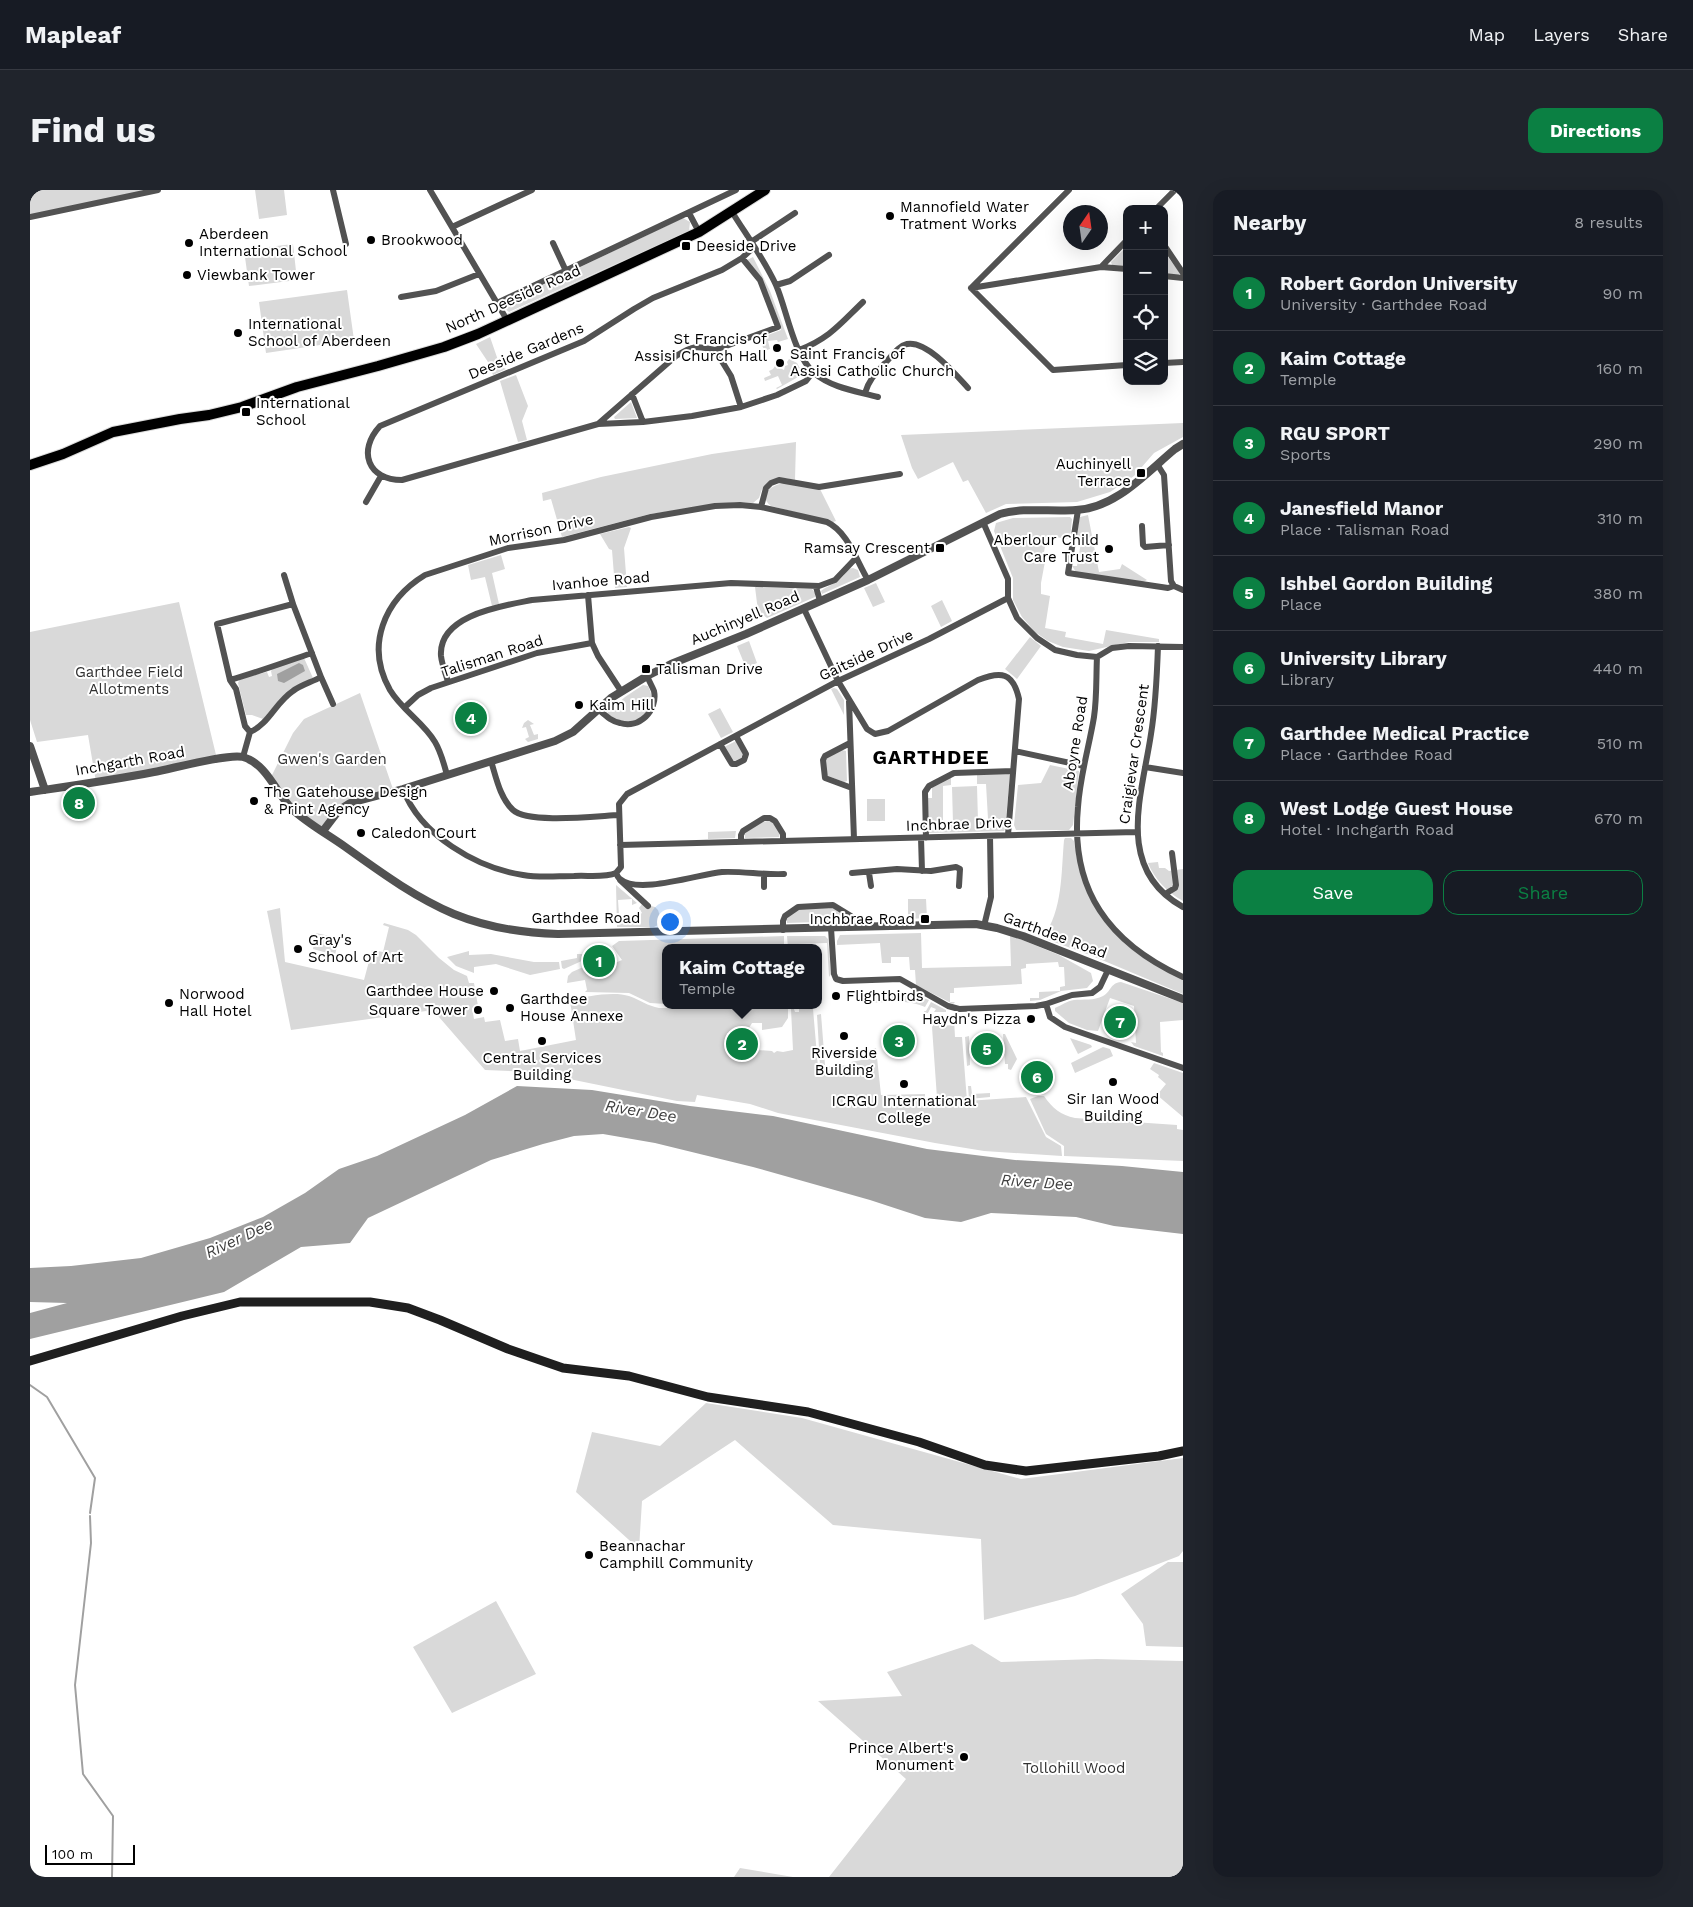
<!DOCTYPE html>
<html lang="en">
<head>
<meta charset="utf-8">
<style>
	:root { --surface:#171b24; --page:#20242c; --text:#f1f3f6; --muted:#9ea1a6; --line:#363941; --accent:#0b8043 }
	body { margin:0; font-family:"Work Sans",sans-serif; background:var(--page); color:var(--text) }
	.controls { position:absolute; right:15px; top:15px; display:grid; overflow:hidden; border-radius:10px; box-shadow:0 5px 20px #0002 }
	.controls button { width:45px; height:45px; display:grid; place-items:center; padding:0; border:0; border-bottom:1px solid var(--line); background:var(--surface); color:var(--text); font:25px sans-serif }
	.compass { position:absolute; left:1033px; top:15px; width:45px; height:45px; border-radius:50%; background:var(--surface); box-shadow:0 5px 20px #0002; rotate:13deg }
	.scale { position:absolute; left:15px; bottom:12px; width:90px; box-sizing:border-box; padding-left:5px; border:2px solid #000; border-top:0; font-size:14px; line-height:18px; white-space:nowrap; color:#000; -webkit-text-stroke:4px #fff; paint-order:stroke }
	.you { position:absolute; left:639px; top:731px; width:18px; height:18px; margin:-12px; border:4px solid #fff; border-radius:50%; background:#1a73e8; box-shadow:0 0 0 8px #1a73e833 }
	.badge { display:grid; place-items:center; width:32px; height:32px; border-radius:50%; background:var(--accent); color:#fff; font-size:16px; font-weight:700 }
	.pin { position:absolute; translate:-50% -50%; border:2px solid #fff; box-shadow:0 1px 5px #0006 }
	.popup { position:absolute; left:632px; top:754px; width:160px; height:65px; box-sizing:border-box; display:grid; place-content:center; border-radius:10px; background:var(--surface); filter:drop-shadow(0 1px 4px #0005); font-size:16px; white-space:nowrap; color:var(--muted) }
	.popup b { font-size:19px; color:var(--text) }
	.popup::after { content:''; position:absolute; left:50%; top:100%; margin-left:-10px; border:10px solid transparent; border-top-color:var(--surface) }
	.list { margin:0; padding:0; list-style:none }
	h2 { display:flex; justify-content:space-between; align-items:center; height:65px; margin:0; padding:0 20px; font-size:21px }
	h2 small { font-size:16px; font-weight:400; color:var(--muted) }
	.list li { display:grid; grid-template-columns:32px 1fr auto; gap:15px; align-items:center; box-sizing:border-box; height:75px; padding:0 20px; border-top:1px solid var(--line) }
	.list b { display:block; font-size:19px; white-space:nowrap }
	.list p { margin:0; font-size:16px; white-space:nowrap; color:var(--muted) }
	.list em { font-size:16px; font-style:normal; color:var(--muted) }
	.actions { display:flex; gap:10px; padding:15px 20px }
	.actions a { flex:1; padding:11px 0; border:1px solid var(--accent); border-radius:15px; text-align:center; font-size:18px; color:var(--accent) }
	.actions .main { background:var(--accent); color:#fff }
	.icon { flex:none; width:28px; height:28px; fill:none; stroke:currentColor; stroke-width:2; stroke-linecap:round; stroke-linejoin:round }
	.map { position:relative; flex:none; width:1153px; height:1687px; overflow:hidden; border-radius:15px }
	header { display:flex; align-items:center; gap:30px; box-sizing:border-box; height:70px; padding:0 25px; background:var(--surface); border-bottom:1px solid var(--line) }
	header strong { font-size:24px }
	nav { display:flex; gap:28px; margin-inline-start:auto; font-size:18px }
	.intro { display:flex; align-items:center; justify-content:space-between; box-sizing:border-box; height:120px; padding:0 30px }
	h1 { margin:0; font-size:35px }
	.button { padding:12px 22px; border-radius:15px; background:var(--accent); color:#fff; font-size:18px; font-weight:700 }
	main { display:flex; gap:30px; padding:0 30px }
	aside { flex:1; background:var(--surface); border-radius:15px; box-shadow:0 5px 20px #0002 }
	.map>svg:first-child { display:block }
</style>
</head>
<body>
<header>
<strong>Mapleaf</strong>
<nav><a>Map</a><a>Layers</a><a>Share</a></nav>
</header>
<div class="intro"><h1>Find us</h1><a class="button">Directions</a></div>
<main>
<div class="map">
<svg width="1153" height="1687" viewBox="0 0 1153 1687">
	<rect width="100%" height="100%" fill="#fff"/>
	<path fill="#d9d9d9" d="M0,0H125L0,27Z
		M225,0H254L257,25L229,29Z
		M653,28L660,32L659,41L479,122L474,118L475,113Z
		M263,54L267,90L219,96L214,60Z
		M1097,56V76L1082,75L1081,72Z
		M1134,62L1150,83L1148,86L1134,83Z
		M723,67L740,101L758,149L748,152L747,150L738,151L740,159L734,161L730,148L751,140L737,102L717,70Z
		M317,100L324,150L236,163L229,112Z
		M460,147L470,176L476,179L463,185L458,172L446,154Z
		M759,169L767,173L771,180L768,187L747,199L746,198L752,195L748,186L735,191L734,188L741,185L739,181L743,179L745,176L747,179L750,178L754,180L755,176L758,175L757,172Z
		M486,185L498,216L492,231L497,250L488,252L470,191Z
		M601,212L607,228L585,229L584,227Z
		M1153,233V247L1124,263L1104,286L1080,302L1047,312L976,314L956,323L938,290L933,292L923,272L888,289L882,278L871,245Z
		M766,252L765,290L755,288L745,289L732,299L729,308L723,313L706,312L620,324L532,347L521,309L513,311L512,303L571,287L682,264Z
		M754,293L790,299L806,331L803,332L741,316C727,305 741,295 754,293Z
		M1058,325L1069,382L1090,379L1092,374L1117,390L1113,392L1046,382L1042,376H1047L1051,352L1046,347L1050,327Z
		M1040,327L1042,329L1040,349L1017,346L1014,362L1016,366L1011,393V404L1020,406L1015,438L1036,442L1035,447L1073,454L1076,440L1129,449V452H1099L1059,461L1033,457L1018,451L1005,442L992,427L983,410V388L964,341L966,333L983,328Z
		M599,337L601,338L594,358L597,397L585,398L582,360L579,359L570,344Z
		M471,365L475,379L462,383L469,414L462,416L455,387L441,390L438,375Z
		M823,378L828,380L830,387L792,404L791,401C795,397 801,396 806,392C812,389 815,384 818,379Z
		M846,393L855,412L843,417L834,398Z
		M725,397L782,399L785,403V407L737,428L728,421Z
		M912,410L922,431L911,437L901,416Z
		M149,412L187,569L66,592L58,545L7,552L0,530V442Z
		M1000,447L1011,456L987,489L975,479Z
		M719,451L727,473L716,478L707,456Z
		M274,468L283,488L255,504L233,529L222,525H216L208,493L210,489L237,482L239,487L242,486L241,481L244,477Z
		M613,495L618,496C633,524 597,544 577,523L595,507Z
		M804,498L807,499L814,510V525L801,499Z
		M330,503L364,602L320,613L293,641L271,626L240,589L263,543L274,529Z
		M690,518L703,542L691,548L678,524Z
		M498,530L504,534L500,535L504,545L508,544V549L498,552L495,549L499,547L496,537L492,538L494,533Z
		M706,551L713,564L711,568L704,571L694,557Z
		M812,560L816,561L817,591L814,592L798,586L796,583V570L798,566Z
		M1020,575L1049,581L1043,635L1039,640H986L984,635L988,595L1011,593Z
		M947,583H978L980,585L975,639L974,641L897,643L896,608H902V596L921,586V595L913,596V631H900V639H914V633H923L922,597L947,596L948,631H957L958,638L971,637V629H958L956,594H947Z
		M837,609H855V631H837Z
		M738,631L743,632L750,642L749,647L715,648V642L733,632Z
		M706,641L705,648L678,649V642Z
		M1035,648H1041L1044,651C1049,685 1057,708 1079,735C1085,743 1092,752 1100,758C1117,769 1135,779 1153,790V804L1060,765L1013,748C1033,719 1031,684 1034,650Z
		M1128,672L1129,678H1135L1139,681L1153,679V711C1137,702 1125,690 1118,673Z
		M586,695L607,713L602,715V709L588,710L589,725H609L612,723L609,718L612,714L625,717L628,720L632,733L624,737H587Z
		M878,709H896L897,728L878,729Z
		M250,718L255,772L334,790L342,760L353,762L359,737L353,735L354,733L378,740L386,745L409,768L424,780L437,786L439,793H444L448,816L442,818L444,829L454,827L455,832L470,830L475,851L488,849L490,861L546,850L540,811C555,806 584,801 599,806C610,810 618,816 629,818L758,819V828L752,837L732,840V833H722L716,843H697L696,858L742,861L744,863L747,861L753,862L763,860L761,819H764L765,822H769V819H783L788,877L820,875L821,872L842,868L843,858H846L851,905L895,904V909H901L902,911L906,913L907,908L902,837L905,832L909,830L910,836L923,835L924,829L925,847H932L937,911L996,907L1016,947L1031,956L1032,966L954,961L905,953L748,923L720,914L667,905L665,912L647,911L505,882L455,880L409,827L396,821L261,840L237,721Z
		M769,718H804L818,727V731L757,733V727Z
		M286,743L309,748L305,765L283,759Z
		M891,743L892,778L981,776L980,745L1029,765L1061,783L1063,791L1057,798L1031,801L1010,810L1000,811V808H1009V802L1030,801V797L1035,796L1034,777H1029L1028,772L996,774V778L991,779L992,794L924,798V803H920V812H925L923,814L886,795L885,780H880L879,767H861V773H852L850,753L807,755V751L810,745Z
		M754,746V758H636V814L620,813L599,803L555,802L557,800L555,790L537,793L538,786L542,782L560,774L572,763L580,775L592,770L582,756L589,751Z
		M757,746H795L798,749L801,784L799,787L797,753L767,754V758H758Z
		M439,761V765L461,764L504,772H529L530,779L500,785L466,774L444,777V783L426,776L417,767Z
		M547,764H555L556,769L534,779L532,778L531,771L547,768Z
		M1091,792L1153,813V830L1130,832L1131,862L1133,863V866L1104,856L1101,852L1106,853L1104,816L1080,808L1068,841L1057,840L1039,833L1025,821V818C1032,815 1037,811 1044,810C1053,809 1064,811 1073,806C1081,802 1080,793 1091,792Z
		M879,803L899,810L895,817C885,812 871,811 859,812V805L861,804Z
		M854,804L856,806V812L840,813V811L842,810V805Z
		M901,812L916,820V822H904L906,819L901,817L898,823H895L894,821H896Z
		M791,824L795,875H790L787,825Z
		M973,844H975L987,869L981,880L978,879V874H975Z
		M939,846L940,875L937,876L935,847Z
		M1040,848L1061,855L1062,857L1048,864Z
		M1073,857L1080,859L1083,866L1045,883L1041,873Z
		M1124,873L1153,883V927L1127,905L1136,894L1128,887L1129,885L1120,879Z
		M938,896H941L942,904L960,903V907L939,909Z
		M1008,906H1014C1022,918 1031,925 1045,928L1147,935V939L1153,940V971L1034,966V956L1016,944L1000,909Z
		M676,1213L772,1228L991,1289L1153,1268V1361L1149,1366L1045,1406L954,1430L951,1349L803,1335L705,1250L612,1311L609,1359L546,1302L562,1242L630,1256Z
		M1138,1372H1153V1457L1116,1456L1113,1434L1091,1404Z
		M466,1411L506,1484L422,1523L383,1457Z
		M942,1454L971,1472L1067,1469L1153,1471V1687H799L876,1589L788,1511L872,1506L857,1482Z
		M710,1678L763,1687H704Z"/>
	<path fill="#a0a0a0" d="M269,473L273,475L275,481L254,493L248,491L247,484Z
		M487,896L562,900L660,916L743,926L897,959L985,970L1092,976L1153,982V1044L1084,1036L1046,1027L961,1023L931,1032L895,1028L840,1010L723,977L625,953L573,944L544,946L513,954L461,970L338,1028L320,1053L271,1057L194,1102L0,1149V1123L37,1113L0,1112V1078L41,1076L111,1068L180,1048L233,1027L275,1003L309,979L347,966L435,925Z"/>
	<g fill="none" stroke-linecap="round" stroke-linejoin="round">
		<path stroke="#a0a0a0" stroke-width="2" d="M0,1195L17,1207L65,1288L60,1323
			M60,1326L61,1353L45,1495L53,1584L83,1626L82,1687"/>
		<g stroke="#dbdbdb" stroke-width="12">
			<path id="primary" d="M0,275L33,264L83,242L150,229L179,225L212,217L267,197L348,176L414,157L448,144L669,42L735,0"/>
		</g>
		<path stroke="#525252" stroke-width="6" d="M303,0L316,54
			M400,0L477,130
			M1039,0L941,98L1023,180L1097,175
			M1126,19L1145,0
			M702,22C717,46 734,69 746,95C757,120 763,164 784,183C802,198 826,201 848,207
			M659,23L669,42
			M0,27L128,0
			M422,37L502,0
			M721,52L765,23
			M523,53L536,81
			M1134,55L1153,83
			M724,57L712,68L692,80L623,108L604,119L554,151L350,236C327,261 338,290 372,290L568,234L613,232L662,226L711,217L747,205L776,191L783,182
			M1071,77L1097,50
			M1134,86L1153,88
			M746,95L760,91L799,65
			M941,98L1071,77L1097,79
			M371,107L406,101L449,84
			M467,113L706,0
			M685,160L748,137L730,90L712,68
			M769,160C799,149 811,133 833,112
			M1134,173L1153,172
			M835,203C839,189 847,182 856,172C862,166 868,156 877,154C897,150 926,185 938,198
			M602,204L613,232
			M568,234L646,166C662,156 666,155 685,160L701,186L711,217
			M1127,274L1134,285L1141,391L1144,396
			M336,312L351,286
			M731,317L736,298L741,293L749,290L789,297L870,284
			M1048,320L1038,383L1138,398L1144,396L1153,400
			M953,332L978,389V408L987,428L1007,448L1025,460L1047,465L1067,467
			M1112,336L1113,355L1115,357L1139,355
			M254,385L263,414
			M786,397L790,411
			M558,405L562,453L568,466L591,501
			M774,419L808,491L837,539L845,544L858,541L948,490C971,481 983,482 989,509L978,645
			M1128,456C1127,485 1126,514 1121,544C1112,605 1084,679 1153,717
			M1067,467C1066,487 1067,507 1064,527C1059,557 1050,586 1048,617C1040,700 1079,753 1153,787
			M1067,467L1082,458L1099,456L1153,457
			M291,487L303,514
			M200,490C228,482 255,472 282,463
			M418,492C416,484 412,475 411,466C408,425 472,416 502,410L701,393L789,396L805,390L825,369
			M819,511L824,649
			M375,517L388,505L401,498L507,463L562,453
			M569,520C576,526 581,531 590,533C609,539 628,521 624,501C622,496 619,491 617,486
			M820,553L795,566L793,570L795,588L822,598
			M690,554L702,574H706L714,570L716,564L706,546
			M985,561L1054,576
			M213,567L220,542C239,534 246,512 263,501C271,495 282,492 291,487L263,414L187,434L200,490L206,499L215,536L220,542
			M461,571C466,587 470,608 483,620C498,634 567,626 589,625
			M1115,577L1153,583
			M417,585C414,574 411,562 405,552C394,533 372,520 360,500C335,456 354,410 395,385L478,358L534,350L621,327L685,316L710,315L731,317L797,332C818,342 826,370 838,390
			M373,599C390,645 447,678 493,685C510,688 527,686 544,686C557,685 574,688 586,683
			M891,648L892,681
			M896,648L895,602L899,596L924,583L983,581
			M711,652V645L713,641L734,628H740L745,631L753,644V651
			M590,655L1106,642
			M586,683L591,677L589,614L597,604L808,491L899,449L978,408
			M586,683C587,685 588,688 590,689C608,705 669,684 692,682C713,681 733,685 754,684
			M822,683L867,679L901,681L926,677L930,679L929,696
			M839,683L841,696
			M734,685V697
			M590,690L618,716
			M1135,704L1145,698L1146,695L1142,663
			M954,736L961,707L960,646
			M801,738L804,784L806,789L813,791L870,789L918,816L929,819L1006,816L1016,814L1042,805L1062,803L1070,797L1078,780
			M753,740V731L755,726L768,717L803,715L821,726L822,737
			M1016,814L1020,827L1035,837L1153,878"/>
		<path stroke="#525252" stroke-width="8" d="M0,556L15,600
			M0,602C41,596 83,590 124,582C141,579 199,563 213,567C237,574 246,603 262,619C277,633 297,644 314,656C349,681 384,707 424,724C456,737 493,743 528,744L946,734L967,738L993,746L1153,809
			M293,641L309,620L320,613L373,599L525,551L543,542L581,508L617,486L641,474L716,444L838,390L970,324C994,317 1021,322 1046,320C1086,318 1116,283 1145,259L1153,254"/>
		<path stroke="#1f1f1f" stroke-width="9" d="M0,1171L152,1126L210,1112H340L378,1118L410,1130L478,1159L533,1178L599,1186L678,1207L778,1222L889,1252L955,1275L996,1281L1129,1266L1153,1261"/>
		<use href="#primary" stroke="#000" stroke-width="10"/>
	</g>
	<g fill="#000" stroke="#fff" stroke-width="2">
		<circle cx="860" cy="26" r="5"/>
		<circle cx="341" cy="50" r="5"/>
		<circle cx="159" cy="53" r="5"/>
		<rect x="651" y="51" width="10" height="10" rx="2.5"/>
		<circle cx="157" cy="85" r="5"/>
		<circle cx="208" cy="143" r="5"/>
		<circle cx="747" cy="158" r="5"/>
		<circle cx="750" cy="173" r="5"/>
		<rect x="211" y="217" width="10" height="10" rx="2.5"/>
		<rect x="1106" y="278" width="10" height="10" rx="2.5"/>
		<rect x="905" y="353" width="10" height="10" rx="2.5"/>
		<circle cx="1079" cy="359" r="5"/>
		<rect x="611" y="474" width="10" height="10" rx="2.5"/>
		<circle cx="549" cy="515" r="5"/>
		<circle cx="224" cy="611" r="5"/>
		<circle cx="331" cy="643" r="5"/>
		<rect x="890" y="724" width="10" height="10" rx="2.5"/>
		<circle cx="268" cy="759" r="5"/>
		<circle cx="464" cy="801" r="5"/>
		<circle cx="806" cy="806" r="5"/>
		<circle cx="139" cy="813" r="5"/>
		<circle cx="480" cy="818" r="5"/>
		<circle cx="448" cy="820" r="5"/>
		<circle cx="1001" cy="829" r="5"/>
		<circle cx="814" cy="846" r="5"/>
		<circle cx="512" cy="851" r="5"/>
		<circle cx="1083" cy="892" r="5"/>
		<circle cx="874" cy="894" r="5"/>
		<circle cx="559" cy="1365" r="5"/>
		<circle cx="934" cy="1567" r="5"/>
	</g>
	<g text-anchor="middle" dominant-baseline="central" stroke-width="4" stroke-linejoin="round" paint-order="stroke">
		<g font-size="15" fill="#000" stroke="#fff" text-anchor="start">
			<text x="870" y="17">Mannofield Water<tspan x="870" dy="17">Tratment Works</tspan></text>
			<text x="169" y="44">Aberdeen<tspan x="169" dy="17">International School</tspan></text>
			<text x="351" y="50">Brookwood</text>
			<text x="666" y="56">Deeside Drive</text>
			<text x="167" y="85">Viewbank Tower</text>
			<text x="218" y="134">International<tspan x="218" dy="17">School of Aberdeen</tspan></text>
			<text x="737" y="149" text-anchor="end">St Francis of<tspan x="737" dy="17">Assisi Church Hall</tspan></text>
			<text x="760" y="164">Saint Francis of<tspan x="760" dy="17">Assisi Catholic Church</tspan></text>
			<text x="226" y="213">International<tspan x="226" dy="17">School</tspan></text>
			<text x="1101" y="274" text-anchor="end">Auchinyell<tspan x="1101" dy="17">Terrace</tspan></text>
			<text x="1069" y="350" text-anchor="end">Aberlour Child<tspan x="1069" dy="17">Care Trust</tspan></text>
			<text x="900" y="358" text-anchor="end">Ramsay Crescent</text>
			<text x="626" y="479">Talisman Drive</text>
			<text x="559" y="515">Kaim Hill</text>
			<text x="234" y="602">The Gatehouse Design<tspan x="234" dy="17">&amp; Print Agency</tspan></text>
			<text x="341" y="643">Caledon Court</text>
			<text x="885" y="729" text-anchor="end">Inchbrae Road</text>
			<text x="278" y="750">Gray's<tspan x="278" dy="17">School of Art</tspan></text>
			<text x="454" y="801" text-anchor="end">Garthdee House</text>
			<text x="149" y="804">Norwood<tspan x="149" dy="17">Hall Hotel</tspan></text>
			<text x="816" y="806">Flightbirds</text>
			<text x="490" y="809">Garthdee<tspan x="490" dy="17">House Annexe</tspan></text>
			<text x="438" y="820" text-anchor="end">Square Tower</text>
			<text x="991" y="829" text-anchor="end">Haydn's Pizza</text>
			<text x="814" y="863" text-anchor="middle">Riverside<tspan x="814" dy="17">Building</tspan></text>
			<text x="512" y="868" text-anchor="middle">Central Services<tspan x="512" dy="17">Building</tspan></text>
			<text x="1083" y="909" text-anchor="middle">Sir Ian Wood<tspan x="1083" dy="17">Building</tspan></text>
			<text x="874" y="911" text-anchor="middle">ICRGU International<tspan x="874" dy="17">College</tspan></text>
			<text x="569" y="1356">Beannachar<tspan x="569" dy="17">Camphill Community</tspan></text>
			<text x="924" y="1558" text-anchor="end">Prince Albert's<tspan x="924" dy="17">Monument</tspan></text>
		</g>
		<g font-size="15" fill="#000" stroke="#fff">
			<text transform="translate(483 109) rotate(-24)">North Deeside Road</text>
			<text transform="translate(496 161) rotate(-23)">Deeside Gardens</text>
			<text transform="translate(511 340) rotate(-12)">Morrison Drive</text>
			<text transform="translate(571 391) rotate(-5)">Ivanhoe Road</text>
			<text transform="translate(715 428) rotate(-23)">Auchinyell Road</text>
			<text transform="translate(836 465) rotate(-25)">Gaitside Drive</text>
			<text transform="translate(462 466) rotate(-18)">Talisman Road</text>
			<text transform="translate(1045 553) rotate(-81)">Aboyne Road</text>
			<text transform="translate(1104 564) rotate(-82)">Craigievar Crescent</text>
			<text transform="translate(100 571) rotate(-10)">Inchgarth Road</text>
			<text transform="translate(929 634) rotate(-2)">Inchbrae Drive</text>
			<text x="556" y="728">Garthdee Road</text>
			<text transform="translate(1025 745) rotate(20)">Garthdee Road</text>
		</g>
		<g font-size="15" fill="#303030" stroke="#fff">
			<text x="99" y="482">Garthdee Field<tspan x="99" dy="17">Allotments</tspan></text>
			<text x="302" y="569">Gwen's Garden</text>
			<text x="1044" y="1578">Tollohill Wood</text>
		</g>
		<g font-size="16" font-style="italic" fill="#414141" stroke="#fff">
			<text transform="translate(611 921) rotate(9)">River Dee</text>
			<text transform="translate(1007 992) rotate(4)">River Dee</text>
			<text transform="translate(209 1048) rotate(-25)">River Dee</text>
		</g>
		<g font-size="20" font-weight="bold" letter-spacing="1" fill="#000" stroke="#fff">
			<text x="901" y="567">GARTHDEE</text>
		</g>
	</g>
</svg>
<div class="controls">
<button>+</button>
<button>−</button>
<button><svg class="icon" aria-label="locate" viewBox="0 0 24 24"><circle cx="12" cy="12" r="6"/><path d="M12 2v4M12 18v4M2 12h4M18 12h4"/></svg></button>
<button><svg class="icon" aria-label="layers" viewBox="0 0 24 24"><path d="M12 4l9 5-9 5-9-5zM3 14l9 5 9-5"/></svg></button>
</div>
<svg class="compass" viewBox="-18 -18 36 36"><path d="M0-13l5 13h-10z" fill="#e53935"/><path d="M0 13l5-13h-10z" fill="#9ea1a6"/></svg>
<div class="scale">100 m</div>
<div class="you"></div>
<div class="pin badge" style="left:569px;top:771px">1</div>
<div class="pin badge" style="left:712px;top:854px">2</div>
<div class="popup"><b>Kaim Cottage</b>Temple</div>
<div class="pin badge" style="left:869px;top:851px">3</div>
<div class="pin badge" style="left:441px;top:528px">4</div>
<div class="pin badge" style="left:957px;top:859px">5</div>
<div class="pin badge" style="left:1007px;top:887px">6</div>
<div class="pin badge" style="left:1090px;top:832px">7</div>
<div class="pin badge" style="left:49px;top:613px">8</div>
</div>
<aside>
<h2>Nearby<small>8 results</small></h2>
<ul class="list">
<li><span class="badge">1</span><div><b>Robert Gordon University</b><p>University · Garthdee Road</p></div><em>90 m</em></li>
<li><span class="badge">2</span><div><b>Kaim Cottage</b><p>Temple</p></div><em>160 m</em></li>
<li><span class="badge">3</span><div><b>RGU SPORT</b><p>Sports</p></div><em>290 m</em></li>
<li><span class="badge">4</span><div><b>Janesfield Manor</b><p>Place · Talisman Road</p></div><em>310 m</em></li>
<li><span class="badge">5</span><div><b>Ishbel Gordon Building</b><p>Place</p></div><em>380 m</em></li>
<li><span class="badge">6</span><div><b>University Library</b><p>Library</p></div><em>440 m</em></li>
<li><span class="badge">7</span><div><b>Garthdee Medical Practice</b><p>Place · Garthdee Road</p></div><em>510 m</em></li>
<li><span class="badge">8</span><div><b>West Lodge Guest House</b><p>Hotel · Inchgarth Road</p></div><em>670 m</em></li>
</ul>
<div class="actions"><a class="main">Save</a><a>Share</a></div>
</aside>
</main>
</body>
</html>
